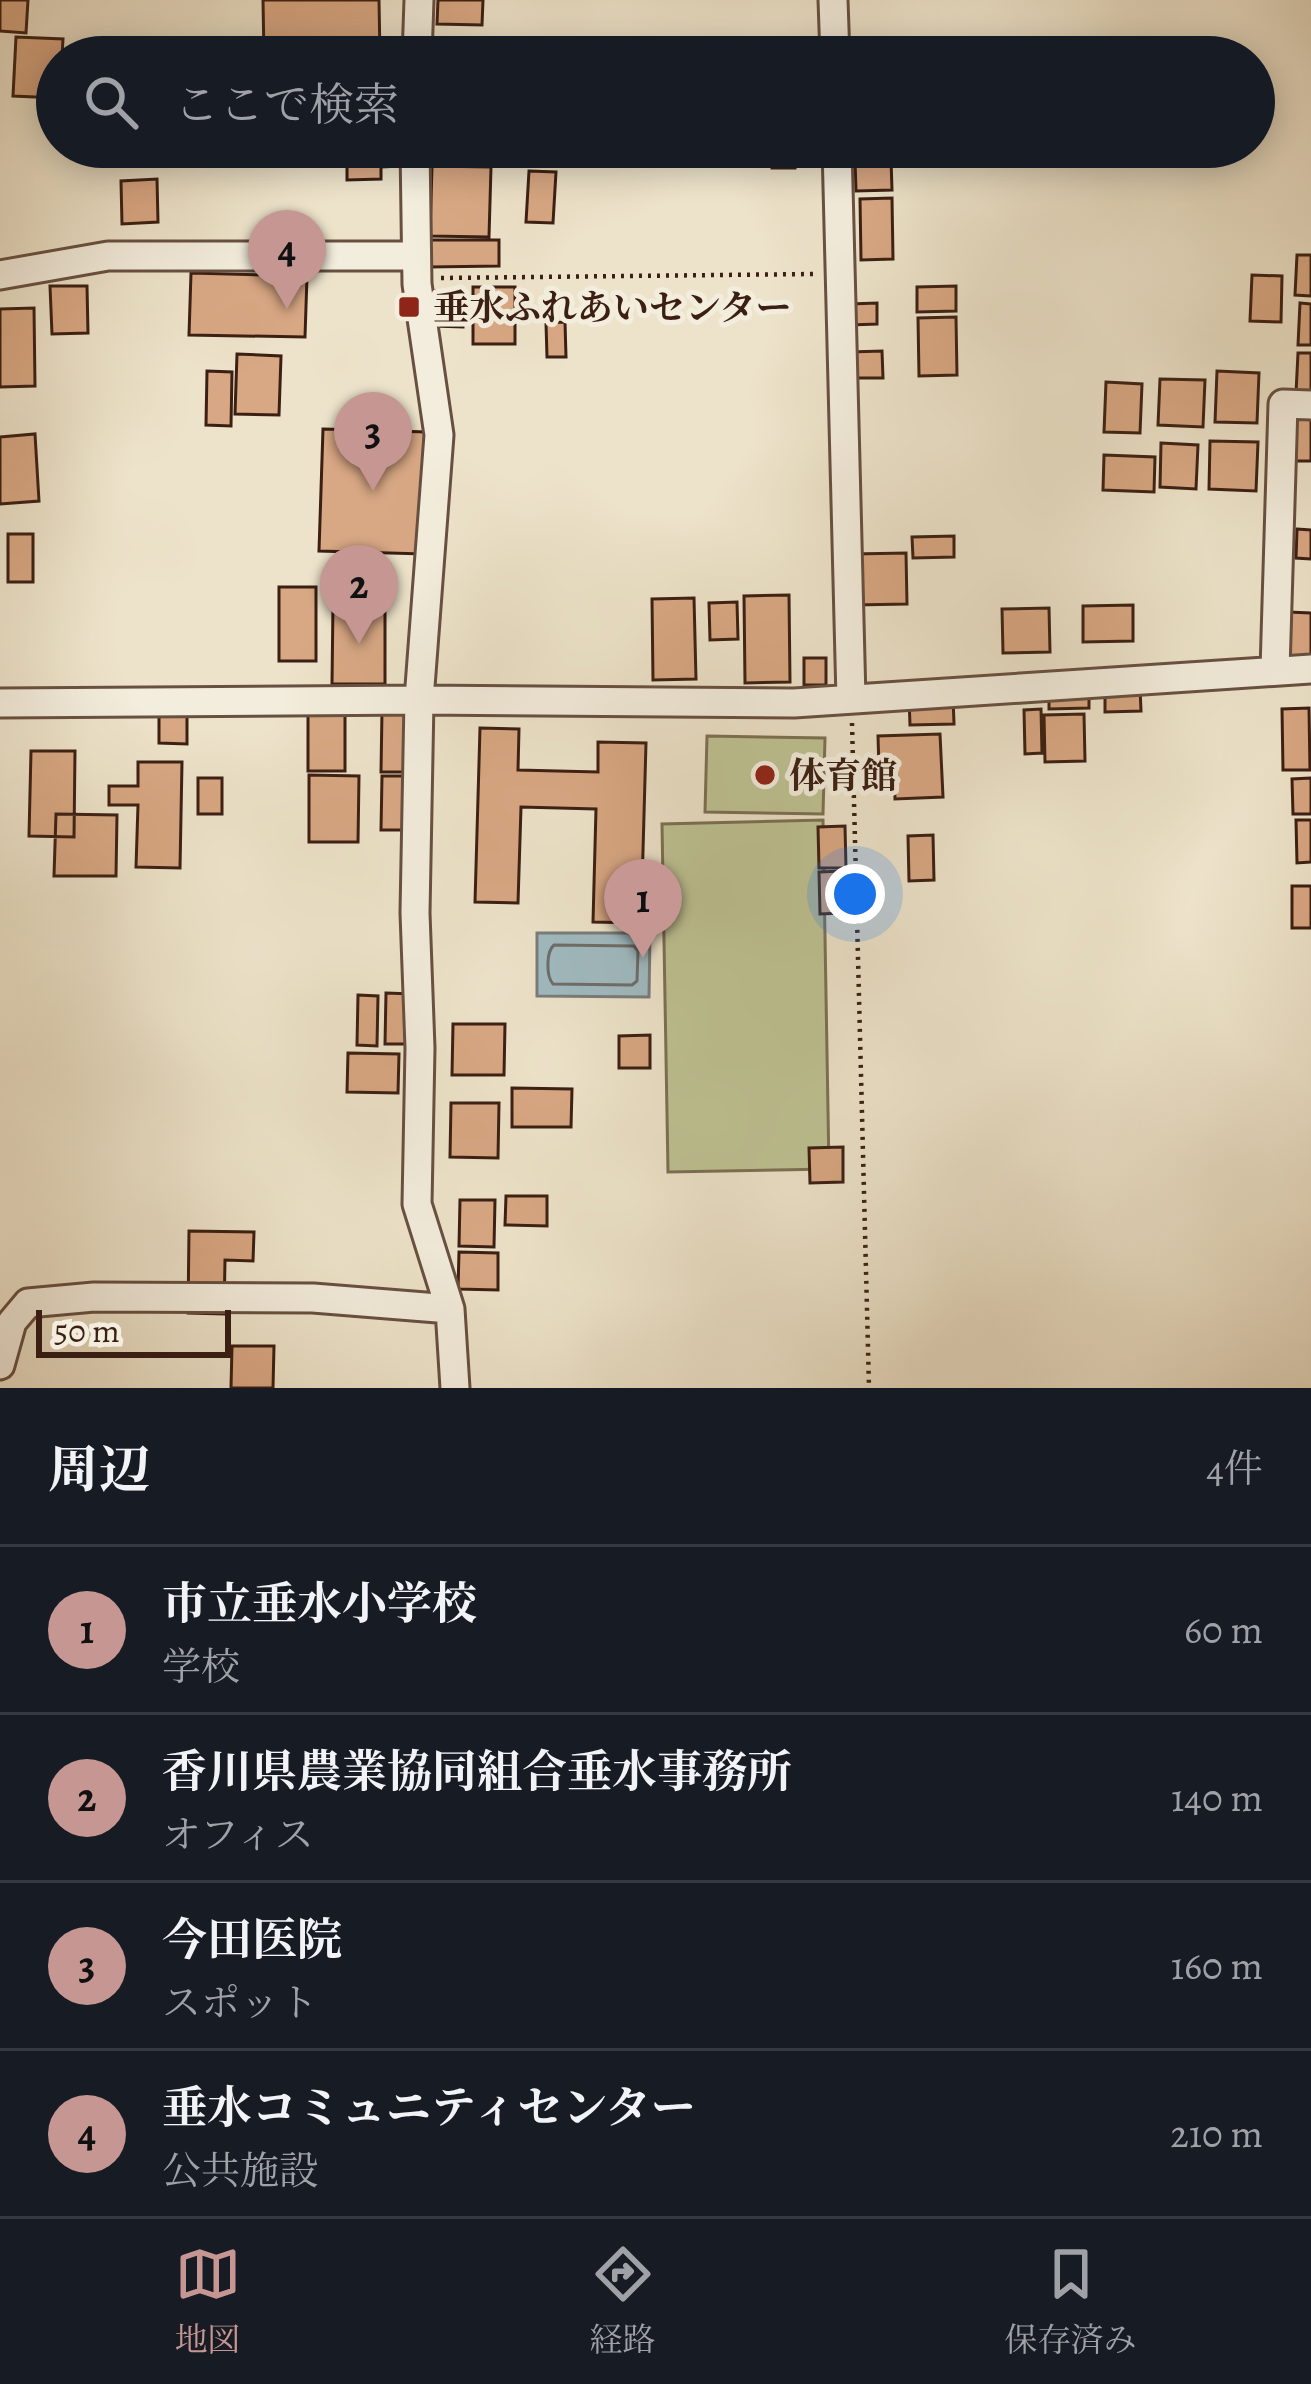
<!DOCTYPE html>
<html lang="ja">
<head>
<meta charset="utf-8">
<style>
	:root { --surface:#171b24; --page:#20242c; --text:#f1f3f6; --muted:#9ea1a6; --line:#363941; --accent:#c59692 }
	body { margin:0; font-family:Alegreya,"Noto Serif JP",serif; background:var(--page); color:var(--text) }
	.scale { position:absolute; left:36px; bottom:30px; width:195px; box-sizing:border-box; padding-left:12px; border:6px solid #3b1f13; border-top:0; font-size:33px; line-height:42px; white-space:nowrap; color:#3b1f13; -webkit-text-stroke:9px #f3eddd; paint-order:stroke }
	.you { position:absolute; left:855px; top:894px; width:42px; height:42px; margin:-30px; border:9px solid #fff; border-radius:50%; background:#1a73e8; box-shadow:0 0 0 18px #1a73e833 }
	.badge { display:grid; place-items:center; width:78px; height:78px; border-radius:50%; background:var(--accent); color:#111; font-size:39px; font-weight:700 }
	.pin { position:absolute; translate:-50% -99px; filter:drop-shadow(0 3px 6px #0008) }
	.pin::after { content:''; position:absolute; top:63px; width:42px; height:36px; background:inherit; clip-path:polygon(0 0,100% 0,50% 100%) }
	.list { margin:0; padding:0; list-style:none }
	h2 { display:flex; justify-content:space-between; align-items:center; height:156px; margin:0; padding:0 48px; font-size:51px }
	h2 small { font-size:39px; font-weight:400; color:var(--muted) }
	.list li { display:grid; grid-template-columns:78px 1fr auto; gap:36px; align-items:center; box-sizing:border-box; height:168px; padding:0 48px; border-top:3px solid var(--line) }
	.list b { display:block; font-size:45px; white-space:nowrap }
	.list p { margin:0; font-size:39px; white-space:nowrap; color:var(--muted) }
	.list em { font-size:39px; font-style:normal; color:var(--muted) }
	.icon { flex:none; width:66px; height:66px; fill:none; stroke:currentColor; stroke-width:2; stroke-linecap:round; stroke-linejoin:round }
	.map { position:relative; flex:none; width:1311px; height:1388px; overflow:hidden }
	.search { position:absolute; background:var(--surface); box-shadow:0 6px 30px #0003; left:36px; right:36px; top:36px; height:132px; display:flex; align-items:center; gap:30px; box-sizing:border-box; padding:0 42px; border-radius:66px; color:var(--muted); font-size:45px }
	.sheet { height:828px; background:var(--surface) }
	nav { display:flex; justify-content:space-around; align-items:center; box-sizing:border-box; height:168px; border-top:3px solid var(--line); background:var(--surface); font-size:33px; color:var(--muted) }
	nav a { display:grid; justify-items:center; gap:6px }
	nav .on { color:var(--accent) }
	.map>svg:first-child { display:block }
</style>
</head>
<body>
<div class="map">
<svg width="1311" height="1388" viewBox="0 0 1311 1388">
	<rect width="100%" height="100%" fill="#ede3ca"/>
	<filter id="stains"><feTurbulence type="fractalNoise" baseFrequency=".00167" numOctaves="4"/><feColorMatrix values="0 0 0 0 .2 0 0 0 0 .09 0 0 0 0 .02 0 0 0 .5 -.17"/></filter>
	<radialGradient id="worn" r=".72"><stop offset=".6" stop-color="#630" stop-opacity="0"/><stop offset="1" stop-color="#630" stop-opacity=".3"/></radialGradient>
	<path fill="#bec293" stroke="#7c7053" stroke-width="3" d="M707,736L825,738L823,814L705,812Z
		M823,820L829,1169L668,1172L662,824Z"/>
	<path fill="#a0bbc2" stroke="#787d7c" stroke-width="3" d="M537,933H650L649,997L537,996Z"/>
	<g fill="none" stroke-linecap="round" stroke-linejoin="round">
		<path stroke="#6e6d6a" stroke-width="3" d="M554,945L634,946L638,951L637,981L632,985L553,984C546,976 546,952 554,945Z"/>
	</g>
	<path fill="#d8a783" stroke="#3b1f13" stroke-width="3" d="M0,0H28L26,33L0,31Z
		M263,0H379L380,57H264Z
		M438,0H483L482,25L437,24Z
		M16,37L63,39L62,57H57V98L13,96Z
		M347,147H399L400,166L381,167V179L347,180Z
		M432,147H499V166L432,165Z
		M772,147H795V168H772Z
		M891,159L892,190L856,191L855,160Z
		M432,166L491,167L489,237L430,236Z
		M529,171L556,172L553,223L526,222Z
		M157,179L158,222L122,224L121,181Z
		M892,198L893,259L861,260L860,199Z
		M429,240H499V266L429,267Z
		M1297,255H1311V296L1295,295Z
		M191,273L307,276L305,337L189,335Z
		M1252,275L1282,276L1281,322L1250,321Z
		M50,286H87L88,333L52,334Z
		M956,286V311L917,312V287Z
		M473,287H515V344H473Z
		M434,291H464L463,327L434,326Z
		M877,303V324L850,325V304Z
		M1300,303L1311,304V345H1298Z
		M34,308L35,386L0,387V309Z
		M956,317L957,375L919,376L918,318Z
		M565,322L566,357H547L546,323Z
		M882,351L883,378H850V352Z
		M1298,353H1311V394L1296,393Z
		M237,354L281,356L279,415L235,414Z
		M207,371L232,372L231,426L206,425Z
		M1217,371L1259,373L1257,423L1215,422Z
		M1160,379L1205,380L1203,427L1158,425Z
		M1106,382L1142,384L1140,433L1104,432Z
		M1296,415L1311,416V461H1294Z
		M323,429L427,432L424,554L319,551Z
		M35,434L39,501L0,504V437Z
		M1210,441L1258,442L1256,491L1209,489Z
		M1161,443L1198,445L1196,489L1160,487Z
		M1104,455L1155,457L1154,492L1103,490Z
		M1297,529L1311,530V559L1296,558Z
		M8,534H33V582H8Z
		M954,536V557L913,558L912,537Z
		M906,553L907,604L854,605L853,554Z
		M279,587H316V661H279Z
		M789,595L790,682L745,683L744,596Z
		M694,598L696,679L653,680L652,599Z
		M737,602L738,639L710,640L709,603Z
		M333,604H385V684H332Z
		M1133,605V641L1083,642V606Z
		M1049,608L1050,652L1003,653L1002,609Z
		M1288,612L1311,613V661L1286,660Z
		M804,658H826V685H804Z
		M1105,688H1140L1141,711L1105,712Z
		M1049,689H1089V708L1049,709Z
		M909,697H953L954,724L910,725Z
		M1309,708L1310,770H1283L1282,709Z
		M1041,709L1042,753L1025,754L1024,710Z
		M308,710H345V771H308Z
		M159,711L187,712V744L159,743Z
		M382,711H415V772H381Z
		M1084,714L1085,761L1045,762L1044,715Z
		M480,728L519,729L518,770L598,772V742L646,743L641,923L593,922L596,809L521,807L518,903L475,902Z
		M940,734L943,797L895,799L894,769H879L878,736Z
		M31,751H75L74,837L29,836Z
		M138,762H182L180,868L136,867L138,805H109V786H138Z
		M309,775L359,776L358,842H309Z
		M382,776H412V830H381Z
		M198,778H222V814H198Z
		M1311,778V814H1293L1292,779Z
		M56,814L117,815L116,876H54Z
		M1296,820H1311V862L1297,863Z
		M845,826L846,868H819L818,827Z
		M933,835L934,880L909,881L908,836Z
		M844,871V913L820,914L819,872Z
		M1292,886H1311V928H1292Z
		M386,993L413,994V1044H385Z
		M358,995L378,996L377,1046L357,1045Z
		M453,1024H505L504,1075H452Z
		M650,1035V1068H619V1036Z
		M348,1053L399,1054L398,1093L347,1092Z
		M512,1088L572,1089L571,1127H512Z
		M451,1103H499L498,1158L450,1157Z
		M843,1147V1182L810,1183L809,1148Z
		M506,1196H547V1226L505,1225Z
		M460,1200H495L494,1247L459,1246Z
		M189,1231L254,1232L253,1261L225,1260L224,1314L188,1313Z
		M459,1252L498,1253V1290L458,1289Z
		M232,1346H274L273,1388H231Z"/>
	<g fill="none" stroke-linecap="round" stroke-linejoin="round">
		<g stroke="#685041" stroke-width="33">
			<path id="minor" d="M833,0L835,57
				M417,57L419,0
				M415,147L417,284L439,435L419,700L415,913L420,1048L417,1204L450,1309L455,1388
				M837,147L851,699
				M0,275L108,256H416
				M1275,670L1283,404L1311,405
				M0,703L419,700L794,703L1311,669
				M0,1365L12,1322L28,1303L94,1297L313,1298L450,1309"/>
		</g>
		<path stroke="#3b1f13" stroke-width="4.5" stroke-dasharray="3 6" stroke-linecap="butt" d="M441,278L813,274
			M852,723L869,1388"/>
		<use href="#minor" stroke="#f3eddd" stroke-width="27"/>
	</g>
	<g fill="#8f2418" stroke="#f3eddd" stroke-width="4.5">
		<rect x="397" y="295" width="24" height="24" rx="6"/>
		<circle cx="765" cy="775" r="12"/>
	</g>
	<g text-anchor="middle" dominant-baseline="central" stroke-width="10" stroke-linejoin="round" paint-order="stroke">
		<g font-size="36" font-weight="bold" fill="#3b1f13" stroke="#f3eddd" text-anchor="start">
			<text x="433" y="307">垂水ふれあいセンター</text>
			<text x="789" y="775">体育館</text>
		</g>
	</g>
	<rect width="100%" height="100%" filter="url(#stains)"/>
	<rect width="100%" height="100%" fill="url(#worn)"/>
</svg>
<div class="scale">50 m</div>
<div class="you"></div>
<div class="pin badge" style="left:643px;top:958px">1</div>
<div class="pin badge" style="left:359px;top:644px">2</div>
<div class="pin badge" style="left:373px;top:491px">3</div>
<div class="pin badge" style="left:287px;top:309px">4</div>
<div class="search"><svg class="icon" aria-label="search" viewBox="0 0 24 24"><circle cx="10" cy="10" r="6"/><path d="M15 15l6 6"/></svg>ここで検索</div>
</div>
<section class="sheet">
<h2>周辺<small>4件</small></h2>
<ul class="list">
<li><span class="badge">1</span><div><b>市立垂水小学校</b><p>学校</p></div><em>60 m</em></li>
<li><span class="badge">2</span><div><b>香川県農業協同組合垂水事務所</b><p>オフィス</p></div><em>140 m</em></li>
<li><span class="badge">3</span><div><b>今田医院</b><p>スポット</p></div><em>160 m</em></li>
<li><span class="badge">4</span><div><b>垂水コミュニティセンター</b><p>公共施設</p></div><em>210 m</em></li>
</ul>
</section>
<nav>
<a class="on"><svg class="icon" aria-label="map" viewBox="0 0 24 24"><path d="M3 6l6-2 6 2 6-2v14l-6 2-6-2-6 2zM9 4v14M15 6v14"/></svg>地図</a>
<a><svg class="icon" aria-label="directions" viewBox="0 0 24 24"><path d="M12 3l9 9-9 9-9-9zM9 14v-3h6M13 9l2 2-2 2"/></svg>経路</a>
<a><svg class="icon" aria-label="saved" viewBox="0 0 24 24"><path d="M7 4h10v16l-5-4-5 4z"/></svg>保存済み</a>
</nav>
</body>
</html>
